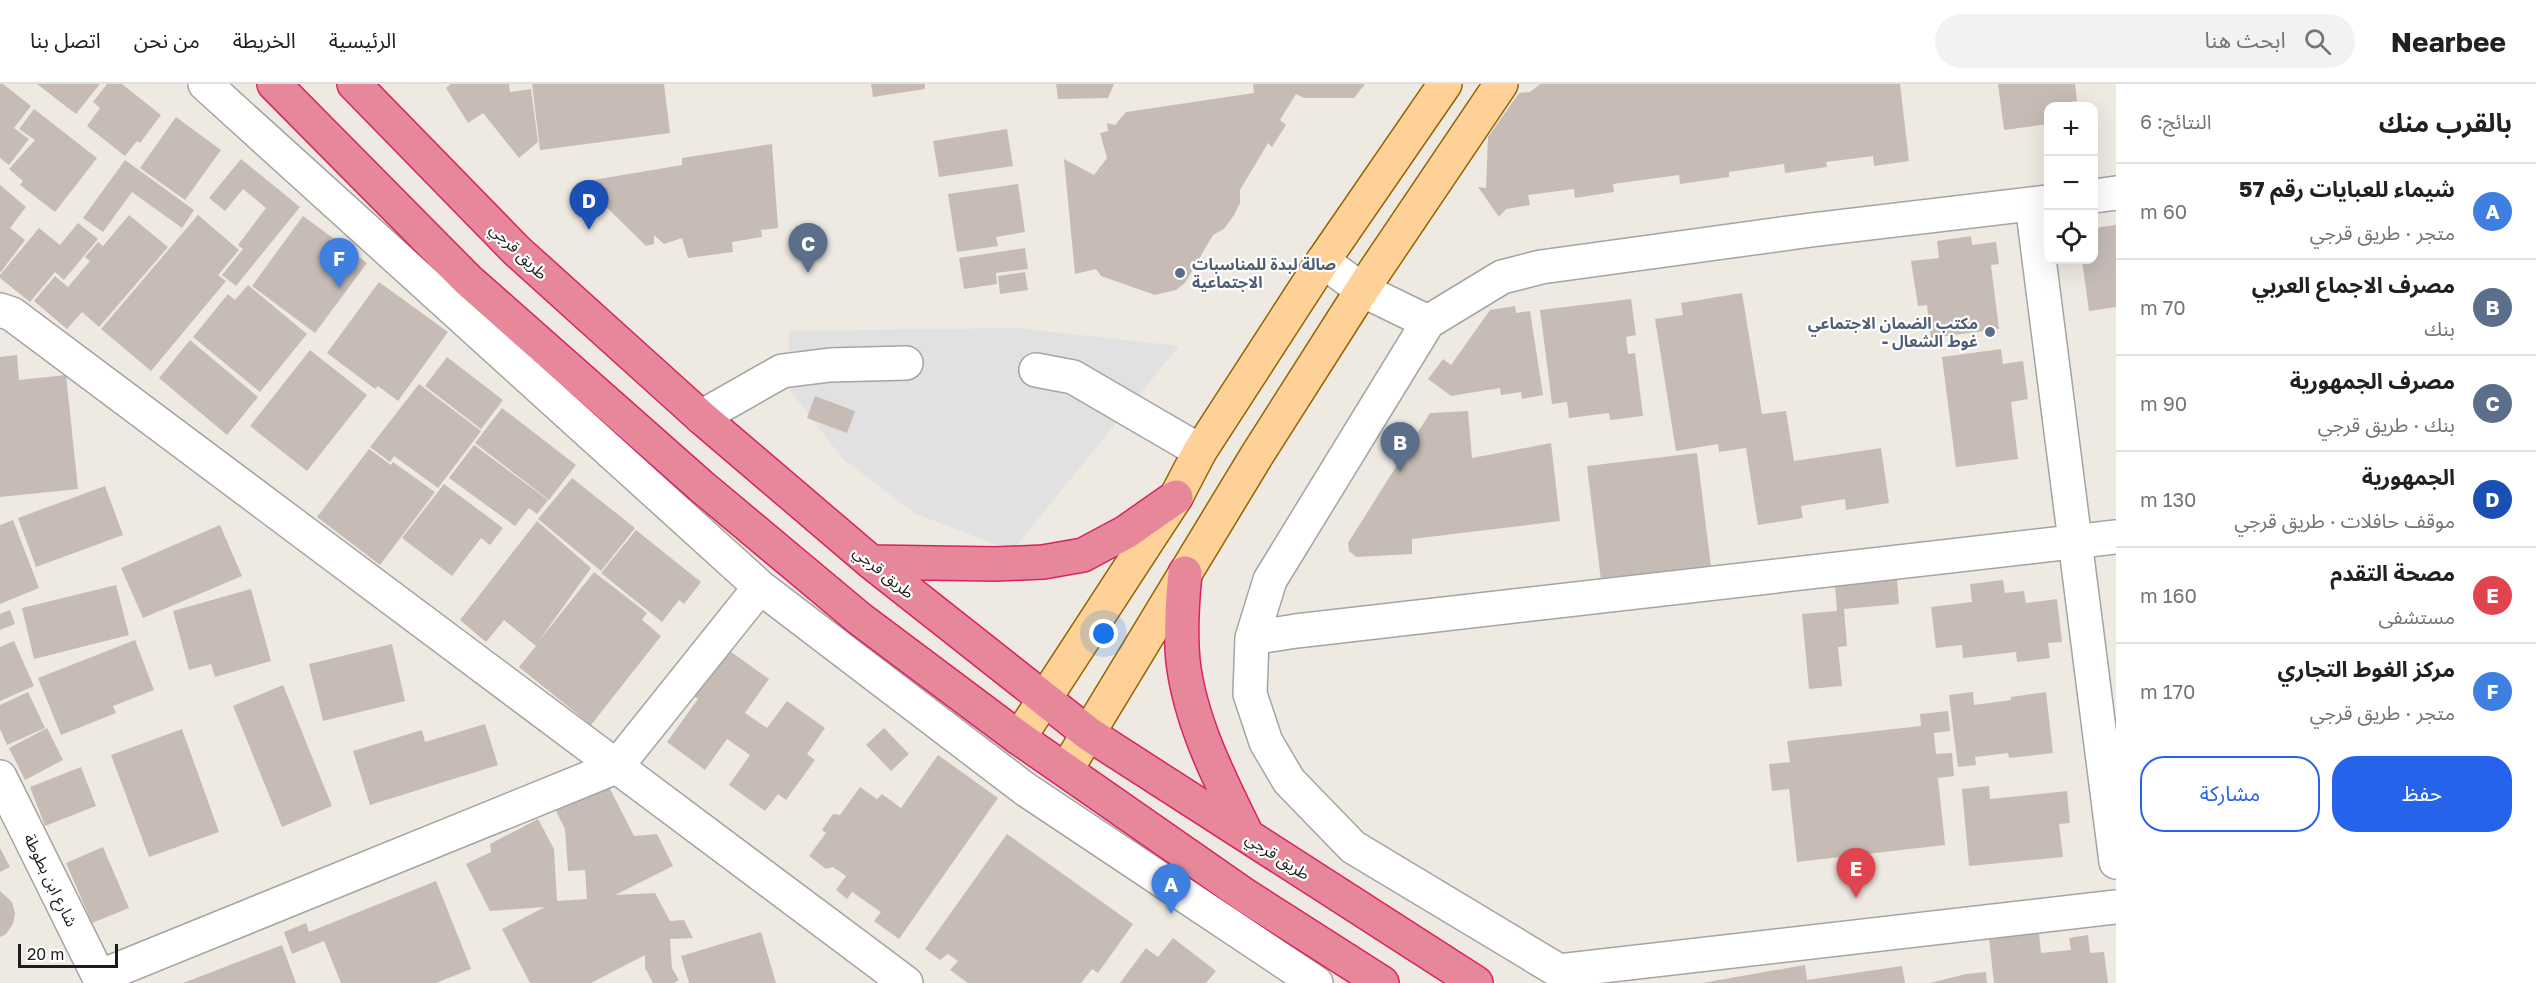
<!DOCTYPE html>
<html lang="ar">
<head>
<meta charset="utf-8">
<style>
	:root { --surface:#fff; --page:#f2f2f2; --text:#202124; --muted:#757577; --line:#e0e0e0; --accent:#2563eb }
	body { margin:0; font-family:"Golos Text","Noto Sans Arabic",sans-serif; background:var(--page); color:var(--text); direction:rtl }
	.controls { position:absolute; right:18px; top:18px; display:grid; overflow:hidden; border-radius:12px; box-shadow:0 6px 24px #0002 }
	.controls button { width:54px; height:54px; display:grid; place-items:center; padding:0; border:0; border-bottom:2px solid var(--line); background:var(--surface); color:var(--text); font:30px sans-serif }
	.scale { position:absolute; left:18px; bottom:15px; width:100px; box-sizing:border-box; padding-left:6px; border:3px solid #1d1d1d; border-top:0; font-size:16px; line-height:21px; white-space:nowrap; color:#1d1d1d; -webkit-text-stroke:4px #fff; paint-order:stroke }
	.you { position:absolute; left:1104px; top:550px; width:21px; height:21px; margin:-15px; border:4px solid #fff; border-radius:50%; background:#1a73e8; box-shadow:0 0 0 9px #1a73e833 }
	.badge { display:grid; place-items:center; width:39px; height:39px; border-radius:50%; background:var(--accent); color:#fff; font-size:20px; font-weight:700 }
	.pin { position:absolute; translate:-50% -50px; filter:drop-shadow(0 2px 3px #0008) }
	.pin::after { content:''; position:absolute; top:32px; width:21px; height:18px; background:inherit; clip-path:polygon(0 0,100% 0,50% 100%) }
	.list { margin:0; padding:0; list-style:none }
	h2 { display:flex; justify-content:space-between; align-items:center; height:78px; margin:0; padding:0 24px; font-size:26px }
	h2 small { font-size:20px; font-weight:400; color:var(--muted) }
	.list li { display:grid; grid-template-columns:39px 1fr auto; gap:18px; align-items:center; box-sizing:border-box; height:96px; padding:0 24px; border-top:2px solid var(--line) }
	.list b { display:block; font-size:22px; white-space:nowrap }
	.list p { margin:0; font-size:20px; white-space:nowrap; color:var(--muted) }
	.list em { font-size:20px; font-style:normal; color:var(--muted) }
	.actions { display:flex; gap:12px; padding:18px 24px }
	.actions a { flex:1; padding:14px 0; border:2px solid var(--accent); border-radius:24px; text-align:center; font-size:21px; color:var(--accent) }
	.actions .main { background:var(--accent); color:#fff }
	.icon { flex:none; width:33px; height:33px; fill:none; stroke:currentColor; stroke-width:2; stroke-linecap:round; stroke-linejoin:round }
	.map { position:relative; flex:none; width:2116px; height:899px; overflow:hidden; direction:ltr }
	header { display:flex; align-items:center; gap:36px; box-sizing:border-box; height:84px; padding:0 30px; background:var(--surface); border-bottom:2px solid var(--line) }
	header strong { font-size:28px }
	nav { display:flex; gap:33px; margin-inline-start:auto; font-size:21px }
	.search { width:420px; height:54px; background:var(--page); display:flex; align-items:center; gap:15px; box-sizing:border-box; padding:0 21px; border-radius:33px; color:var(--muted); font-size:22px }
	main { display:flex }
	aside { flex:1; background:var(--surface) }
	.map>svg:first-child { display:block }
</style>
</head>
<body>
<header>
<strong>Nearbee</strong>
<div class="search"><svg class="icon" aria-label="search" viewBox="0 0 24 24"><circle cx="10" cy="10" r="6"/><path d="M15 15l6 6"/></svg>ابحث هنا</div>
<nav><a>الرئيسية</a><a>الخريطة</a><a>من نحن</a><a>اتصل بنا</a></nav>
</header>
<main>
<aside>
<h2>بالقرب منك<small>النتائج: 6</small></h2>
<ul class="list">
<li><span class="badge" style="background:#3f7fe0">A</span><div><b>شيماء للعبايات رقم 57</b><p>متجر · طريق قرجي</p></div><em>60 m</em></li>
<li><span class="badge" style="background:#5c6f8a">B</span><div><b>مصرف الاجماع العربي</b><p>بنك</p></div><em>70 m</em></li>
<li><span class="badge" style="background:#5c6f8a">C</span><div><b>مصرف الجمهورية</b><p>بنك · طريق قرجي</p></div><em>90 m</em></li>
<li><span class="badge" style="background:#1a4fb4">D</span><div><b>الجمهورية</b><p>موقف حافلات · طريق قرجي</p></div><em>130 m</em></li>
<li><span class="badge" style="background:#e0444e">E</span><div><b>مصحة التقدم</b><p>مستشفى</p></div><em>160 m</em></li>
<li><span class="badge" style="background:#3f7fe0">F</span><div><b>مركز الغوط التجاري</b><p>متجر · طريق قرجي</p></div><em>170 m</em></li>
</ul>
<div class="actions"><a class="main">حفظ</a><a>مشاركة</a></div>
</aside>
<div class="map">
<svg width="2116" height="899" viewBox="0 0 2116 899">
	<rect width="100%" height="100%" fill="#eeeae2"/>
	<path fill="#e1e1e1" d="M1015,244L1179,262L1012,467L914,429L842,374L789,305V247Z"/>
	<path fill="#c6bcb5" d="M0,0H3L31,22L14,44L29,55L9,81L0,74Z
		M37,0H100L76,30Z
		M107,0H122L161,31L140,59L137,57L125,72L87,42L100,24L93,18Z
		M451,0H509L510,8L531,5L538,58L519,74L483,29L468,39L446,4Z
		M532,0H664L670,49L540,66Z
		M871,0H925V5L873,13Z
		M1056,0H1114L1108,14L1058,15Z
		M1253,0H1365L1354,14H1304L1296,10L1280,36L1286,41L1272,63L1268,59L1240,106V119L1234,131L1224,145L1213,151L1185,199L1176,206L1155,211L1101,192L1096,185L1075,190L1064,75L1094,91L1107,74L1100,49L1108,47L1107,39L1115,41L1126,28L1254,9Z
		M1540,0H1900L1909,77L1874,82L1873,72L1826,78L1827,83L1785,89L1784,80L1729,88V93L1680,100L1679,91L1613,100L1614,108L1575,114L1574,105L1528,111L1530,121L1506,125L1499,133L1478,103L1486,104L1488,53L1519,9L1530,8Z
		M1998,0H2075L2077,17L2065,19V22H2048V40L2004,46Z
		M34,25L97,74L55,128L20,101L23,97L9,85L35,56L19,45Z
		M176,33L221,66L185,116L140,84Z
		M1007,45L1013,82L939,93L933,57Z
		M772,60L778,144L761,146L762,153L732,158L733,168L688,174L682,154L664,160L654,151V160L646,162L581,98L682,81V74Z
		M241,75L300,123L236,202L222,191L243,165L238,161L266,124L243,105L225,127L209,114Z
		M125,76L194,126L182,144L132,108L103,148L83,134Z
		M1018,100L1025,148L996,153L998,162L957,168L948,110Z
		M0,101L26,123L10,144L25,156L0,189Z
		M129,131L168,163L99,243L82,228L67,245L34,217L55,192L68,203L90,177L85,173L98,158L103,162Z
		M198,131L239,166L218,191L226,197L151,287L101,245Z
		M303,132L367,179L315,249L252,202Z
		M78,139L98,155L64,196L55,188L30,218L0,194V191L39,144L60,161Z
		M2116,141V223L2089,227L2082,176H2094V144Z
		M1971,152L1972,161L1996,158L1999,180L1991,181L1999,245L1931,254L1927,221L1918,222L1911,177L1939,174L1937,157Z
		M1025,164L1028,185L996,189L997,200L964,205L959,174Z
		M1025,188L1028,206L1000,210L998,192Z
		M379,198L448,248L398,317L378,302L375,305L327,269Z
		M248,201L307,250L260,308L193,253L228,210L235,216Z
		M1742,209L1762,330L1786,327L1794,377L1881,364L1889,419L1846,426L1845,415L1801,422L1803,434L1758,441L1746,364L1719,368L1718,360L1676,367L1655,235L1683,231L1681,219Z
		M1631,215L1636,251L1626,253L1628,270L1635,269L1643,332L1610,336L1609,329L1569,334L1567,318L1552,320L1540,226Z
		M1515,222L1516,229L1530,227L1543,311L1522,315L1521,308L1501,311L1500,304L1451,312L1428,295L1443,275L1451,281L1490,226Z
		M190,256L258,313L227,351L159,294Z
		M2001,265L2003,280L2023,277L2028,315L2011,318L2018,375L1956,383L1942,273Z
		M310,266L367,311L307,387L250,342Z
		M17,271L19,296L66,291L78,405L0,413V273Z
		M447,273L503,316L481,345L425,302Z
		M419,300L481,347L438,404L394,372L390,378L370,363Z
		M815,312L855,327L847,349L807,334Z
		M502,324L576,381L549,416L475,359Z
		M1468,327L1472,374L1551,359L1560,437L1412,455V470L1356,473L1349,467L1348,459L1430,329Z
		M474,361L548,416L537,430L529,424L515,442L449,394Z
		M369,365L391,381L393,378L435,408L380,481L317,433Z
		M1697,369L1711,483L1601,496L1587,382Z
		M572,394L635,444L601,487L538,435Z
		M444,400L503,444L490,461L481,454L452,492L402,454Z
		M105,402L123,451L36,483L18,434Z
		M13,436L39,504L0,520V441Z
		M537,437L591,484L538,558L594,488L647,529L642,536L661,552L591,641L519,583L536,562L504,536L486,558L460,536Z
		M220,441L242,492L143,534L121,484Z
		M636,446L701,498L684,520L679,516L662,538L601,489Z
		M1896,482L1899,520L1844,525L1847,562L1838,563L1842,602L1809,605L1802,530L1837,527L1834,488Z
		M2003,496L2005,509L2024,507L2026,519L2057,515L2062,558L2048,559L2050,574L2017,578L2016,568L1963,574L1962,561L1936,564L1931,523L1972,518L1970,500Z
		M116,501L129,551L34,575L22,524Z
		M251,505L271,577L215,593L211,580L189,586L173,527Z
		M10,526L15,540L0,546V530Z
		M135,556L154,606L113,622L116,629L61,651L38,594Z
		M14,557L34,602L0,617V563Z
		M392,560L405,617L323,637L309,580Z
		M727,565L769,595L745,629L767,644L787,617L825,644L807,670L815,676L786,716L778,710L765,727L729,701L750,671L727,655L705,686L667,658L698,615L686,607Z
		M283,601L332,722L282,743L233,622Z
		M28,608L45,644L7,661L0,645V621Z
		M1973,608L1974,621L2011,616V613L2046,608L2053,669L2009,674L2008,669L1975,673L1976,681L1958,683L1949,611Z
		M1948,627L1950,647L1934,649L1936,670L1952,669L1954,692L1938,694L1945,761L1797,778L1789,705L1772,707L1769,680L1790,678L1787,657L1921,642L1920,630Z
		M485,640L498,681L370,721L353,667L422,646L425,658Z
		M47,644L63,676L25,696L9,664Z
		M884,644L909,670L891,687L866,661Z
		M182,645L219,748L149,773L111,671Z
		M938,671L998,714L899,855L874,837L881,828L852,808L847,815L836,806L846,792L833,783L826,785L809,772L826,749L822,746L833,730L840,731L860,703L877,715L882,710L901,724Z
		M81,683L96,722L45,742L30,703Z
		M607,699L634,752L657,750L673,782L615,811L655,809L670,837L684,836L693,854L670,855L672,884L679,896L674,899H653L645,884V871L591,899H530L502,845L545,823L490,827L466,780L491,768L490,760L538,735L554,765L557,817L587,815L585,786L568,787L565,745L555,725Z
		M1989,702L1990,715L2067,707L2070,739L2059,740L2063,773L1969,782L1962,705Z
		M1007,750L1133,840L1098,889L1092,885L1081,899H968L950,886L958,877L948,870L940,876L925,865Z
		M103,763L129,824L92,839L66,779Z
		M0,764L10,783L0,788Z
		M436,797L471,885L436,899H341L324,857L292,870L284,848L306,839L309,848Z
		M0,807L12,818L15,829L13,840L6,850L0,853Z
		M2038,840L2041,869L2071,866L2069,854L2088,851L2090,869L2104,868L2108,899H1994L1988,845Z
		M761,848L776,899H689L681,872Z
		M1173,854L1216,887L1206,899H1120L1146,864L1158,873Z
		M282,861L296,899H183Z
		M1805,881L1807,896L1902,882L1905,899H1702Z
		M1986,888L1987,899H1930L1966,890Z"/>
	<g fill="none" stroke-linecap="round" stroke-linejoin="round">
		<g stroke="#a4a4a4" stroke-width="36">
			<path id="minor" d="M205,0L760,503L1025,705L1316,899
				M2094,112L2116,109
				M2032,120L2116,778
				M1323,177L1362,206L1428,238
				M0,226L12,230L906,899
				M1036,286L1073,293L1200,367
				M701,333L782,287L830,281L906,279
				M1252,554L1296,547L2116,453
				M0,693L102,899
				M1559,887L2116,823
				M99,893L616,683L760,503
				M1579,899L1353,763L1289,697L1266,658L1250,610L1252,554L1270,496L1428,238L1502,193L1541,183L1811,146L2048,118"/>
		</g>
		<g stroke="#956300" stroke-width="36">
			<path id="major" d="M1019,654L1176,413L1200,367L1323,177L1445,0
				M1066,686L1257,371L1362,206L1501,0"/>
		</g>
		<g stroke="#da2262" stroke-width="36">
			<path id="highway" d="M274,0L468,196L701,402L860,535L1019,654L1246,812L1382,899
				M354,0L517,167L701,333L871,478L1089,650L1476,899
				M871,478L996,480L1043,478L1083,471L1126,448L1176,413
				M1185,489C1182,519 1180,548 1183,577C1190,638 1220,696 1247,751"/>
		</g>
		<use href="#minor" stroke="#fff" stroke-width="33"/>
		<use href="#major" stroke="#fdd198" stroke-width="33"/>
		<use href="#highway" stroke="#e7889a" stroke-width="33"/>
	</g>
	<g fill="#5c6f8a" stroke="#fff" stroke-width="2">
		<circle cx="1180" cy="189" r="6"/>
		<circle cx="1990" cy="248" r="6"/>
	</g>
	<g text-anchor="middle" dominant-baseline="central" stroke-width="4.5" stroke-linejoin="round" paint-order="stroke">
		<g font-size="16" fill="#1d1d1d" stroke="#fff">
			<text transform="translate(519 167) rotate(44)">طريق قرجي</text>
			<text transform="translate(884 488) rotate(39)">طريق قرجي</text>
			<text transform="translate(1278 772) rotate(33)">طريق قرجي</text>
			<text transform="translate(51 796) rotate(64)">شارع ابن بطوطة</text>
		</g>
		<g font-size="16" font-weight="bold" fill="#4e5e75" stroke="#fff" text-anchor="start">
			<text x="1192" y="180">صالة لبدة للمناسبات<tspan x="1192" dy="18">الاجتماعية</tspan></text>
			<text x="1978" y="239" text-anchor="end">مكتب الضمان الاجتماعي<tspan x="1978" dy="18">- غوط الشعال</tspan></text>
		</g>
	</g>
</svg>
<div class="controls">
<button>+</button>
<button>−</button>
<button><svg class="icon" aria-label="locate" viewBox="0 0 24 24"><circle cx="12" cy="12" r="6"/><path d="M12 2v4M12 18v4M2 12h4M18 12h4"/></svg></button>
</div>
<div class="scale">20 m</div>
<div class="you"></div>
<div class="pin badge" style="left:1171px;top:830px;background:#3f7fe0">A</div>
<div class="pin badge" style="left:1400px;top:388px;background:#5c6f8a">B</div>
<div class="pin badge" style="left:808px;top:189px;background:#5c6f8a">C</div>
<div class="pin badge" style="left:589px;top:146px;background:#1a4fb4">D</div>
<div class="pin badge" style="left:1856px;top:814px;background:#e0444e">E</div>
<div class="pin badge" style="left:339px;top:204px;background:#3f7fe0">F</div>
</div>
</main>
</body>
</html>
